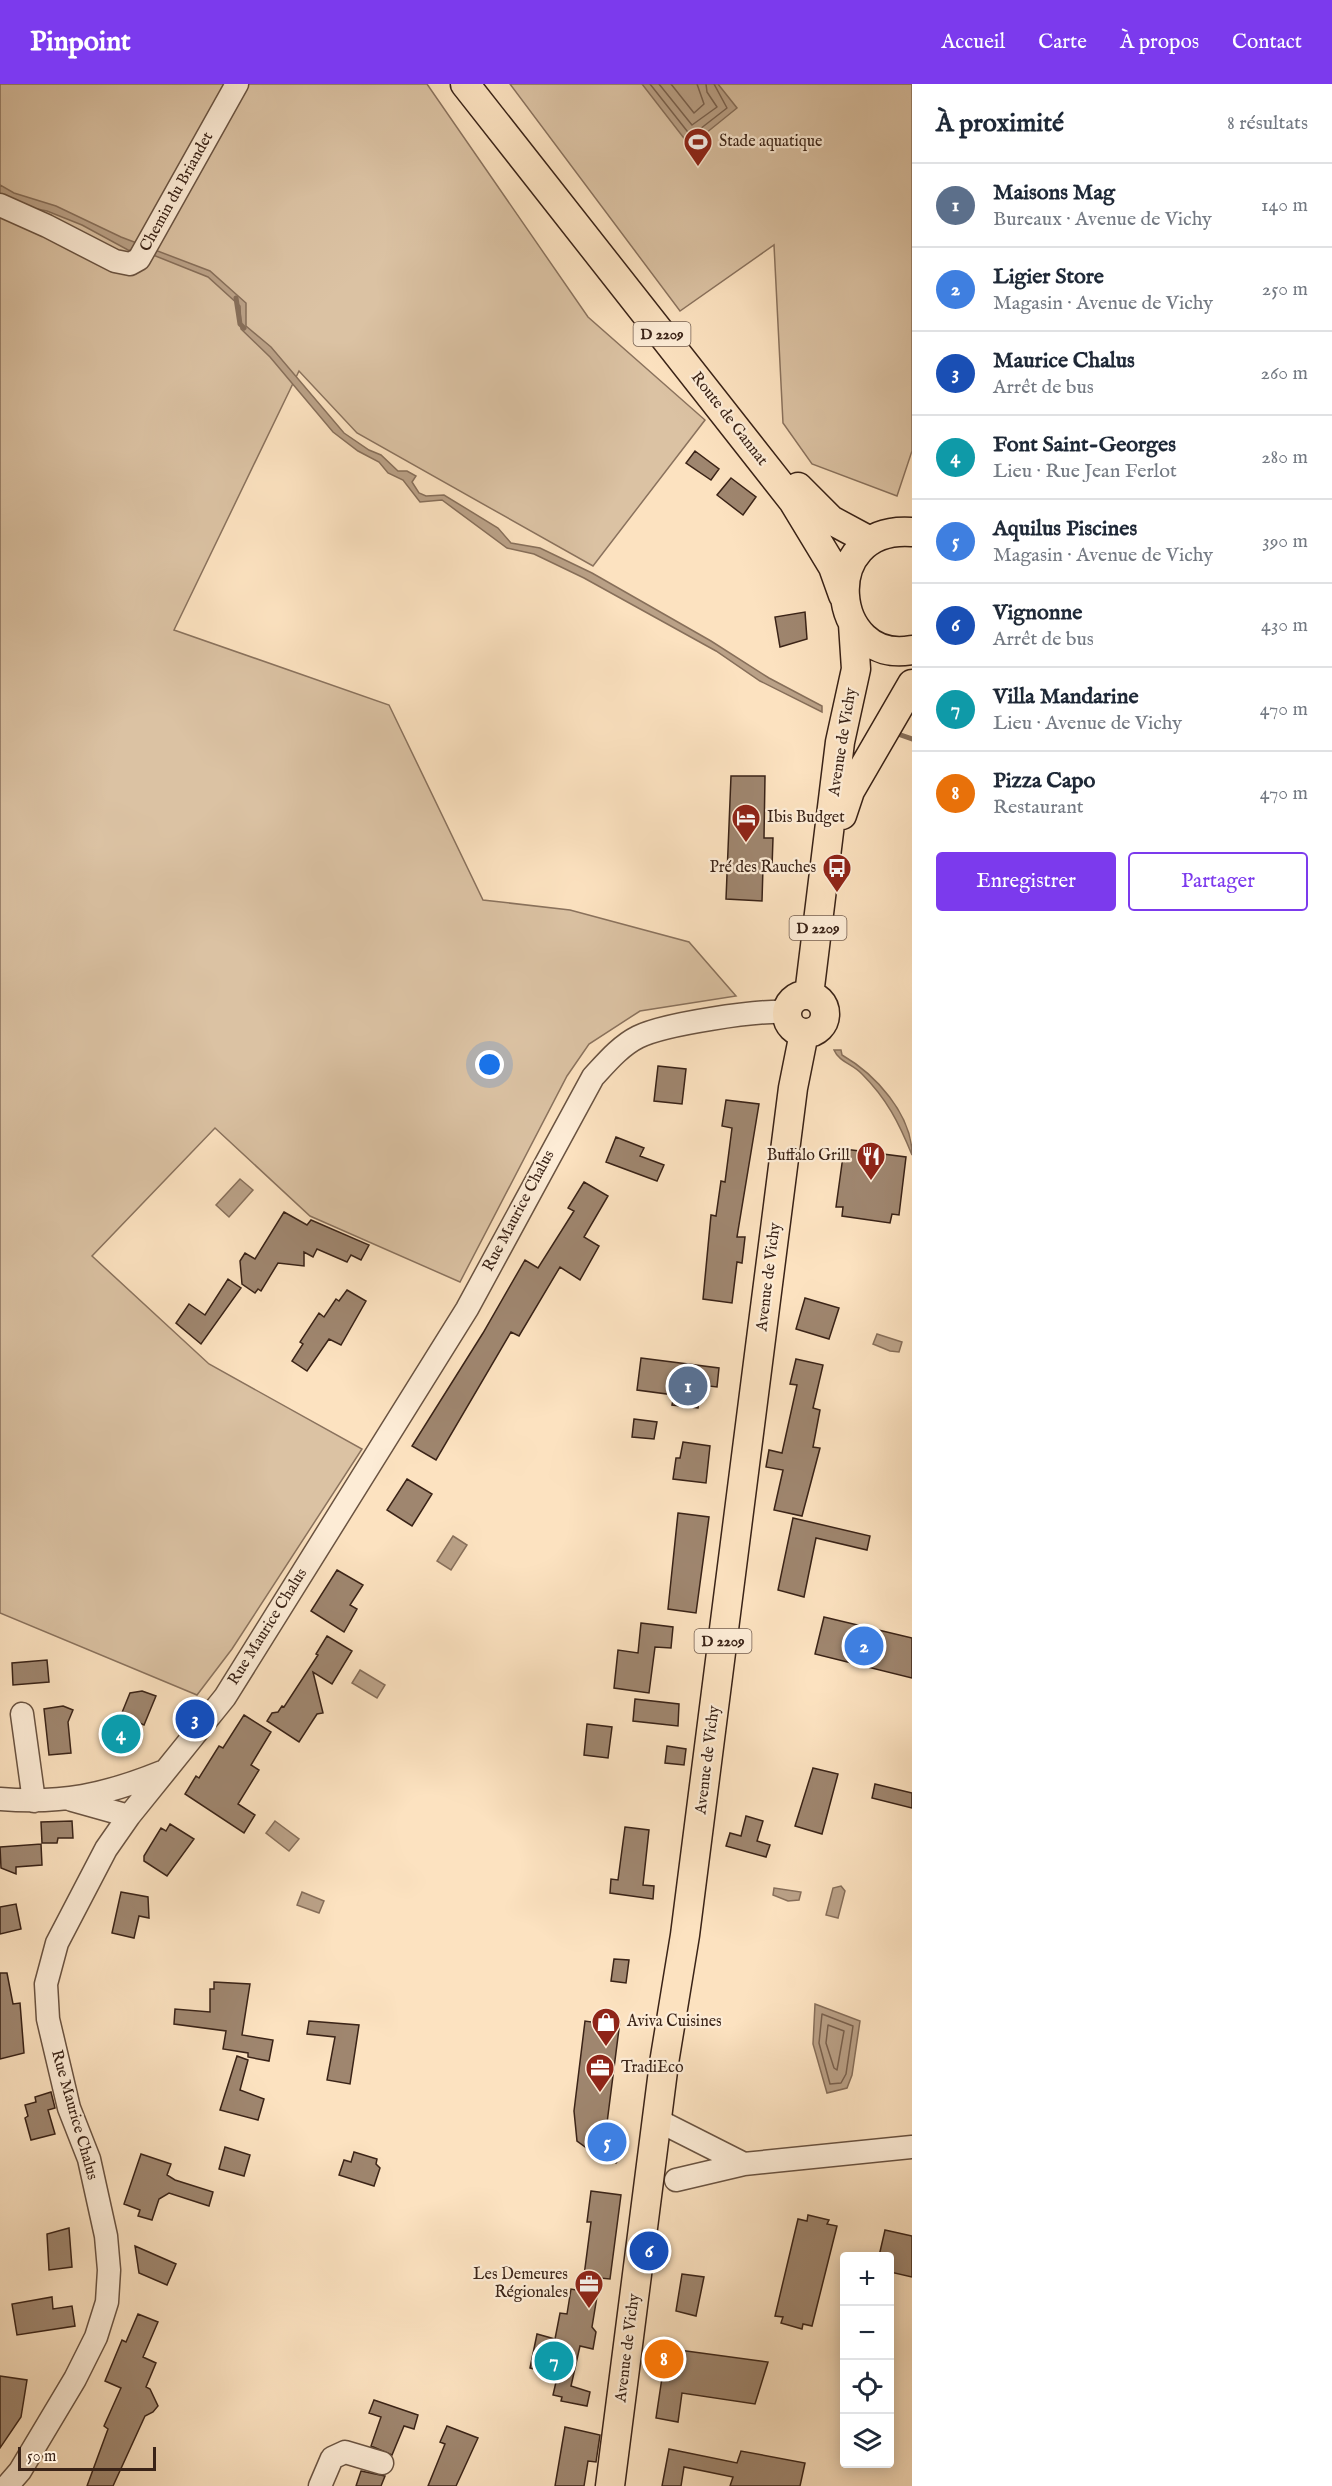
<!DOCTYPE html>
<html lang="fr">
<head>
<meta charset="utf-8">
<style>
	:root { --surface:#fff; --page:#f2f2f3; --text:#1f2937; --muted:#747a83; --line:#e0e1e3; --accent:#7c3aed }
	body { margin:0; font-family:"IM FELL English",serif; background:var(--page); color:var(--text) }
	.controls { position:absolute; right:18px; bottom:18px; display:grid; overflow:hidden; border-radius:6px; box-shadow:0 3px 15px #0003 }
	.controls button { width:54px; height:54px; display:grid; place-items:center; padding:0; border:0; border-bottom:2px solid var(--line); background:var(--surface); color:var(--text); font:30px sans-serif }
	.scale { position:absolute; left:18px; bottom:15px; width:138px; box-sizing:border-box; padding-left:6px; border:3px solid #3a2317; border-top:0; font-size:16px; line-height:21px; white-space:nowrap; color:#3a2317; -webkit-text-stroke:4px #fdecd6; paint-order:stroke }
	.you { position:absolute; left:490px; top:981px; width:21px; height:21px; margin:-15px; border:4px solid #fff; border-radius:50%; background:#1a73e8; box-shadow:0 0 0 9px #1a73e833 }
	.badge { display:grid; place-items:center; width:39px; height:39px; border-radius:50%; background:var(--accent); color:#fff; font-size:20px; font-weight:700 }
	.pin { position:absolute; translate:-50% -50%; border:3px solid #fff; box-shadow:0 2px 6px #0006 }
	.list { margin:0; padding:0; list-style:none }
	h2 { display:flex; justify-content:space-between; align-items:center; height:78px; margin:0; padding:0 24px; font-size:26px }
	h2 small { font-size:20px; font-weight:400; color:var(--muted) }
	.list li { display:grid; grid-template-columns:39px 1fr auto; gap:18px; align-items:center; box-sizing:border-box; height:84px; padding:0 24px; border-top:2px solid var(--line) }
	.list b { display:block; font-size:22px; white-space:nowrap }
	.list p { margin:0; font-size:20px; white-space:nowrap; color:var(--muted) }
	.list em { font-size:20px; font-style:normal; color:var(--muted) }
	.actions { display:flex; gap:12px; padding:18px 24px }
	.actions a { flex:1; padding:14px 0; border:2px solid var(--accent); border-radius:6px; text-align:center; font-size:21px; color:var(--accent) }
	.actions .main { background:var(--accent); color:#fff }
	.icon { flex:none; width:33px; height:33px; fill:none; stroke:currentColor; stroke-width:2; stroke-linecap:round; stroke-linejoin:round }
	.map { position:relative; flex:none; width:912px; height:2402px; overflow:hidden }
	header { display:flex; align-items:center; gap:36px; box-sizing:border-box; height:84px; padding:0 30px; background:var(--accent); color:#fff }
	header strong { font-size:28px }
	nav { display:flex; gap:33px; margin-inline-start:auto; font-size:21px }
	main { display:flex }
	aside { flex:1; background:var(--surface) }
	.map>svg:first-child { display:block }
</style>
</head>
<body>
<header>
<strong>Pinpoint</strong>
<nav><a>Accueil</a><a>Carte</a><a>À propos</a><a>Contact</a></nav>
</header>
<main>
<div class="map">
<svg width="912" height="2402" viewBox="0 0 912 2402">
	<rect width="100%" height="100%" fill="#fce2c0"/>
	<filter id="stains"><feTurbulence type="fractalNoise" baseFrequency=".00333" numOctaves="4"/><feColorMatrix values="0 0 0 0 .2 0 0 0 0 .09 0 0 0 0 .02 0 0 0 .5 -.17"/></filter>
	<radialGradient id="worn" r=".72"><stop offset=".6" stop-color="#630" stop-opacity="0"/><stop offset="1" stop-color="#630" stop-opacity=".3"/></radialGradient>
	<path fill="#dbc2a3" stroke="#8a725d" stroke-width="1.5" d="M0,0H427L588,233L705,336L593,482L357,349L299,287L174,546L389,621L483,816L570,826L689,858L736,912L640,927L589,960L567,992L460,1198L310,1132L215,1044L92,1172L209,1280L362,1365L232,1565L197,1611L0,1529Z
		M510,0H912V367L897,412L812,380L783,339L774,161L680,227Z"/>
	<path fill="#baa187" stroke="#876f5a" stroke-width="1.5" d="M642,0H718L737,24L690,62Z
		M0,101L14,109L56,122L121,153L210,187L246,219V242L271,263L344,349L369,366L381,371L398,387H407L416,392L412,398L419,409L426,412L444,411L498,444L511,459L540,464L592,489L711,557L769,594L822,622V628L760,597L716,567L584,494L534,470L507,464L442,416L420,418L403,396L388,389L379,378L358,367L333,348L270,273L241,245L240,222L208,193L143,167L128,166L82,141L47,127L8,119L0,115Z
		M834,966H841L842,971C875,990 912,1030 912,1071C899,1039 887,1015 862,990C853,980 839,978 834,966Z
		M240,1095L253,1106L229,1133L216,1121Z
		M877,1250L902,1258L899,1268L890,1267L873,1260Z
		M453,1452L467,1461L451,1486L437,1477Z
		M360,1586L385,1601L377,1614L352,1599Z
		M275,1737L299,1755L289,1767L266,1749Z
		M841,1802L845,1807L838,1834L826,1831L833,1804Z
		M774,1804L801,1808L799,1816L788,1817L773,1811Z
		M302,1808L324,1817L319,1829L297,1821Z
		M815,1920L860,1937L852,1991L847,2004L827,2009L813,1960Z"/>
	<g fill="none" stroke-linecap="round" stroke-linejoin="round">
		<path stroke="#7a624f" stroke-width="1.5" d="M650,0L691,52L727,24L714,0
			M659,0L692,41L717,23L707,8L706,0
			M671,0L694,29L704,20L697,0
			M822,1930L853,1942L846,1990L841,1999L830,2000L819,1959Z
			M828,1941L844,1947L837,1986L834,1984L826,1959Z"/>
		<path stroke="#876f5a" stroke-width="5" d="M236,214L240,240L244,244
			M895,649L912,655"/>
	</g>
	<path fill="#9f866f" stroke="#3a2317" stroke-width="1.5" d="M695,367L719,385L711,396L686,379Z
		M731,394L756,413L743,431L717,411Z
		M805,528L807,555L780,563L775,533Z
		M731,692H765L764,754H773L772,784L763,783L762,817L726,815Z
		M658,982L686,985L682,1020L654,1017Z
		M726,1016L759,1020L737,1153H745L742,1179L737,1178L732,1219L703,1215L711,1131L716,1132L721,1097L725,1098L732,1044L722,1042Z
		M616,1053L644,1064L640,1072L664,1081L657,1097L606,1078Z
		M844,1065L906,1073L899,1131L892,1130L890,1139L842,1132L843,1123H836Z
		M584,1098L608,1112L584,1153L599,1162L580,1196L560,1183L519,1252L511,1248L436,1376L412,1362L483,1249L525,1176L538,1184L574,1127L568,1124Z
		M284,1128L307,1141L311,1136L369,1161L361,1176L351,1171L347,1178L317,1165L313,1173L304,1168V1182L278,1179L261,1207L258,1205L255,1209L242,1200L240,1177L245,1169L255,1175Z
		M228,1195L241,1204L201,1260L176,1239L189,1220L205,1231Z
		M347,1206L366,1217L341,1261L329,1255L307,1287L292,1277L303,1260L300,1258L319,1229L324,1233L336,1215L339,1217Z
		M805,1214L839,1224L829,1255L796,1245Z
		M641,1274L719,1284L717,1303L701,1301L698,1324L672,1321L674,1311L637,1306Z
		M796,1275L823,1281L813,1324L820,1326L813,1363L820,1364L802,1432L774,1426L783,1386L766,1383L769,1366L782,1369L797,1301L790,1300Z
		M634,1335L657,1338L654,1355L632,1353Z
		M683,1358L710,1362L706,1399L673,1395L676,1374H680Z
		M407,1395L432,1410L412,1442L387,1426Z
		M678,1429L709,1433L696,1529L668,1525Z
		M793,1434L870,1452L867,1466L816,1454L804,1513L778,1506Z
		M337,1486L363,1501L350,1521L357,1525L344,1548L311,1527Z
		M824,1533L912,1554V1594L815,1570Z
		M641,1539L673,1543L671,1564L655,1563L649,1609L614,1604L618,1566L638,1569Z
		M327,1552L352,1567L332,1600L313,1588L323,1629L317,1630L299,1658L267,1637L272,1629L278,1628L282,1622L284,1623L318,1571L316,1570Z
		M47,1576L49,1598L13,1601L12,1579Z
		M142,1607L156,1612L144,1641L121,1631L130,1609Z
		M635,1615L679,1620L678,1642L633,1637Z
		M63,1622L73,1626L68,1638L71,1669L49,1671L44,1625Z
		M244,1631L271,1648L251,1681L259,1686L238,1720L255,1731L244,1749L185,1710L196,1692L199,1694L219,1662L223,1664Z
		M587,1640L612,1643L608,1674L584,1671Z
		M667,1662L686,1665L684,1681L665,1679Z
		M813,1684L838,1690L822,1750L795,1742Z
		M875,1700L912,1709V1724L872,1714Z
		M746,1732L763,1737L757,1757L770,1761L766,1773L726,1762L730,1749L741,1752Z
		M72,1737L73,1754H58L57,1759H42L41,1738Z
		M170,1740L194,1755L167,1792L144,1777V1772L161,1744L166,1747Z
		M625,1743L649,1746L643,1801L654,1802L653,1815L610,1809L611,1795L618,1796Z
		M41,1760L42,1781L16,1783V1790L1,1784L0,1763Z
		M121,1808L148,1813L149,1834L139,1832L134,1854L112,1849Z
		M16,1820L21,1845L0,1850V1823Z
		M614,1875L629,1876L626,1899L611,1897Z
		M0,1889H7L13,1920L20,1919L24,1969L0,1975Z
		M214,1898L250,1900L242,1951L273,1956L269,1977L248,1973V1969L223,1965L226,1947L174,1940L175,1925L210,1928V1905H214Z
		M599,1935L620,1937L607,2039L606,2051L626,2066L616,2079L609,2074L606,2078L577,2057L574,2027L585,1937L598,1939Z
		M309,1937L359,1941L350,2000L327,1996L335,1953L307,1950Z
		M237,1972L248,1976L240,2006L264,2015L258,2036L220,2026Z
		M51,2008L55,2024L48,2026L55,2050L31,2056L25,2034L28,2032L25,2021L36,2018L35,2013Z
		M225,2063L250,2071L244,2092L219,2085Z
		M354,2068L377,2075L376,2080L380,2084L374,2102L339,2091L344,2076L351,2078Z
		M141,2070L171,2080L167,2091L175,2096L213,2108L209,2122L169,2109L159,2115L152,2136L138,2132L140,2126L124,2120Z
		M591,2107L621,2111L610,2195L600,2194L592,2243L596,2248L593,2265L580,2262L571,2302L590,2308L587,2322L561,2317L562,2313L553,2311L556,2298L547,2296L548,2289L530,2284L537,2250L555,2255L560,2229L567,2230L571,2205L582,2207L591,2138H587Z
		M808,2131L829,2136L827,2140L837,2142L812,2242L803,2240L802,2245L781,2239L783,2233L775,2232L798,2135L807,2137Z
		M69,2144L72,2183L49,2186L47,2150Z
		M885,2146L912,2152V2193L890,2188V2172H879Z
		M135,2162L176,2180L167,2201L139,2189Z
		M682,2190L704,2193L696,2232L676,2227Z
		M52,2213L53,2225L72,2222L75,2242L17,2251L12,2220Z
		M138,2230L158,2238L143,2273L156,2279L146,2303L150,2305L158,2322L153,2328L145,2332L113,2402H87L108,2345L104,2342L121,2304L105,2297L122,2256L126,2258Z
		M664,2264L768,2278L755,2320L682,2309L678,2338L656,2334L663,2287L658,2281L659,2268Z
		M0,2292L27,2296L21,2333L0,2364Z
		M374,2316L418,2331L414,2345L404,2342L392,2371L371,2362L381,2333L369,2329Z
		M447,2342L478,2354L456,2402H428L445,2360L440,2358Z
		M565,2343L600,2351L596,2378L588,2377L584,2402H555Z
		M669,2365L737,2379L741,2367L805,2379L800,2402H730L733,2393L684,2383L681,2402H662Z
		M361,2387L385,2392L381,2402H356Z"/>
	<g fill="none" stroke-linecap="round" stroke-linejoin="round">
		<g stroke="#6a5341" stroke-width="25">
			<path id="minor" d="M0,121L47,142L115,177L130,180L139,175L237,0
				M22,1630L34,1717
				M0,1715C62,1720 105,1711 162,1688
				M72,1716L129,1732
				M657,2036L744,2080
				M676,2096L744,2080L912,2063
				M7,2402L20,2387L75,2295L96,2253L107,2218L109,2186L106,2152L89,2075L69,2024L48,1935L46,1900L57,1859L106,1765L129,1732L225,1613L467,1225L593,993C606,979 620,962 638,953C664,940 757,926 788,928
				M320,2402L332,2374L345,2368L382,2379"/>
		</g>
		<g stroke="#3a2317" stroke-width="31">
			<path id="major" d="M465,0L793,417L833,483L843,511
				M798,403L831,436L870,457
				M912,448C815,441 830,582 912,566
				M842,731L850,707L912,600
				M809,911L840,658L856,585L853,540
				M787 930a19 19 0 1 1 38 0a19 19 0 1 1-38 0Z
				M610,2402L664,1979L685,1851L793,1004L804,949"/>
		</g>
		<use href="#minor" stroke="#fdecd6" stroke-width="22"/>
		<use href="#major" stroke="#fce2c0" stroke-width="28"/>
	</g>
	<defs>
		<g id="stadium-pin" transform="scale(1.5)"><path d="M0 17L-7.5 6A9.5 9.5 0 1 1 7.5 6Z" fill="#8f2418" stroke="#fdecd6"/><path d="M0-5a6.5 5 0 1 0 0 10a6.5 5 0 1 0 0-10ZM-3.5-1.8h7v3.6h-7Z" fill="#fff"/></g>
		<g id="hotel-pin" transform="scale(1.5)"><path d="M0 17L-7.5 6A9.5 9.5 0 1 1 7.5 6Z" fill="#8f2418" stroke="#fdecd6"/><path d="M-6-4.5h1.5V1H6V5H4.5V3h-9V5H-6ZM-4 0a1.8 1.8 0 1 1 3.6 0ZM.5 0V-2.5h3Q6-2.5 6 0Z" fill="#fff"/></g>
		<g id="bus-pin" transform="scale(1.5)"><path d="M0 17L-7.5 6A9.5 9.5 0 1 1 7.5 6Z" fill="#8f2418" stroke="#fdecd6"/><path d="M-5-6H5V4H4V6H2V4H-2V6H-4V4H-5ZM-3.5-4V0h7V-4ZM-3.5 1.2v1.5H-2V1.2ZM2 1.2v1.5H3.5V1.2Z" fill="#fff"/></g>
		<g id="restaurant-pin" transform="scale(1.5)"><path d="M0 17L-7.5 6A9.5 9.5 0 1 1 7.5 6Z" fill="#8f2418" stroke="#fdecd6"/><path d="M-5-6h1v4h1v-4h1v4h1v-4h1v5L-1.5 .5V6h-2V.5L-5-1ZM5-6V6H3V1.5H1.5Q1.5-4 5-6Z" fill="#fff"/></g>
		<g id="shop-pin" transform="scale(1.5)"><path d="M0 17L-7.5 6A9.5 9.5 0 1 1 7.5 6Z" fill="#8f2418" stroke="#fdecd6"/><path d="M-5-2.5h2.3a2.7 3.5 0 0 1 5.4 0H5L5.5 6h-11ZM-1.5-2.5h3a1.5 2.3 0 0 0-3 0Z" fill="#fff"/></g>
		<g id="office-pin" transform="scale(1.5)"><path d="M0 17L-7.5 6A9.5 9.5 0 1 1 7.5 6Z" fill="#8f2418" stroke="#fdecd6"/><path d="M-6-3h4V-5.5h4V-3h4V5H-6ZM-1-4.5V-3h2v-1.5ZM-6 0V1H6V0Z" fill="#fff"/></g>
	</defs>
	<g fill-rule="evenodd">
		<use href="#stadium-pin" x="698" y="58"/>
		<use href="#hotel-pin" x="746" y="734"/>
		<use href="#bus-pin" x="837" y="784"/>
		<use href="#restaurant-pin" x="871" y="1072"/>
		<use href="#shop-pin" x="606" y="1938"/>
		<use href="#office-pin" x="600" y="1984"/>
		<use href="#office-pin" x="589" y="2200"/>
	</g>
	<g text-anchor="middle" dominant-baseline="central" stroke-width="4.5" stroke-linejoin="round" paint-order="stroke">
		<g fill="#fdecd6" stroke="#745f50" stroke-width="1.5">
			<rect x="633.5" y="238" width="57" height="24" rx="4.5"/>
			<rect x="789.5" y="832" width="57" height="24" rx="4.5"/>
			<rect x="694.5" y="1545" width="57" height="24" rx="4.5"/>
		</g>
		<g font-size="15" font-weight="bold" fill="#3a2317">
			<text x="662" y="250">D 2209</text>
			<text x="818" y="844">D 2209</text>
			<text x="723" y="1557">D 2209</text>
		</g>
		<g font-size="16" fill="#3a2317" stroke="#fdecd6" text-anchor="start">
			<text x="719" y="58">Stade aquatique</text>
			<text x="767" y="734">Ibis Budget</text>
			<text x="816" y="784" text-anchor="end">Pré des Rauches</text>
			<text x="850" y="1072" text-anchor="end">Buffalo Grill</text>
			<text x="627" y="1938">Aviva Cuisines</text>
			<text x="621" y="1984">TradiEco</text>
			<text x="568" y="2191" text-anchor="end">Les Demeures<tspan x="568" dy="18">Régionales</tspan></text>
		</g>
		<g font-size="16" fill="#3a2317" stroke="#fdecd6">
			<text transform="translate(177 108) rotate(-61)">Chemin du Briandet</text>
			<text transform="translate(729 335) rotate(52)">Route de Gannat</text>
			<text transform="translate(843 658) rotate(-81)">Avenue de Vichy</text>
			<text transform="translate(519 1127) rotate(-62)">Rue Maurice Chalus</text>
			<text transform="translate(769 1193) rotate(-83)">Avenue de Vichy</text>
			<text transform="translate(268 1543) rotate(-58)">Rue Maurice Chalus</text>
			<text transform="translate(708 1676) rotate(-83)">Avenue de Vichy</text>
			<text transform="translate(74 2031) rotate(74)">Rue Maurice Chalus</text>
			<text transform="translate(628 2264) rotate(-83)">Avenue de Vichy</text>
		</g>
	</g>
	<rect width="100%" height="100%" filter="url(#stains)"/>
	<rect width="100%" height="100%" fill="url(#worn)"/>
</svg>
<div class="controls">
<button>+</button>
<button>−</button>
<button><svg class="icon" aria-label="locate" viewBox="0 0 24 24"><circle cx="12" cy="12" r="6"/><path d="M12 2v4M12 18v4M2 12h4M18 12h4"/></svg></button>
<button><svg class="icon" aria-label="layers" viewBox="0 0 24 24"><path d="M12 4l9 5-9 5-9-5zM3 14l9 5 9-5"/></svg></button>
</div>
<div class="scale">50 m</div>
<div class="you"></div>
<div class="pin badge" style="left:688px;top:1302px;background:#5c6f8a">1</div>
<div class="pin badge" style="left:864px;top:1562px;background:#3f7fe0">2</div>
<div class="pin badge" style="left:195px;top:1635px;background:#1a4fb4">3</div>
<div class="pin badge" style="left:121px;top:1650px;background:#0f9aa8">4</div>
<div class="pin badge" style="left:607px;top:2058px;background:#3f7fe0">5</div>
<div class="pin badge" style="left:649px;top:2167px;background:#1a4fb4">6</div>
<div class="pin badge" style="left:554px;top:2277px;background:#0f9aa8">7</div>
<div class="pin badge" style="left:664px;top:2275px;background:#e8710a">8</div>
</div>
<aside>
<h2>À proximité<small>8 résultats</small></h2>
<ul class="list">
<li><span class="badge" style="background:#5c6f8a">1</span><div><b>Maisons Mag</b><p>Bureaux · Avenue de Vichy</p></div><em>140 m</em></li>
<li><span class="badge" style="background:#3f7fe0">2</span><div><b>Ligier Store</b><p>Magasin · Avenue de Vichy</p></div><em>250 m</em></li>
<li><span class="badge" style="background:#1a4fb4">3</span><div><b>Maurice Chalus</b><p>Arrêt de bus</p></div><em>260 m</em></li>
<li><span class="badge" style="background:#0f9aa8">4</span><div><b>Font Saint-Georges</b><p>Lieu · Rue Jean Ferlot</p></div><em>280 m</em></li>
<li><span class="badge" style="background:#3f7fe0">5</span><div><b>Aquilus Piscines</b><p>Magasin · Avenue de Vichy</p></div><em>390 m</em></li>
<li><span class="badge" style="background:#1a4fb4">6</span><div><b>Vignonne</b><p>Arrêt de bus</p></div><em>430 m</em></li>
<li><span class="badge" style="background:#0f9aa8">7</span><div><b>Villa Mandarine</b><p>Lieu · Avenue de Vichy</p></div><em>470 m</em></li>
<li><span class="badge" style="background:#e8710a">8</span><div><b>Pizza Capo</b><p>Restaurant</p></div><em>470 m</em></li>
</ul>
<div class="actions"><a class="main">Enregistrer</a><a>Partager</a></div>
</aside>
</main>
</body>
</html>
